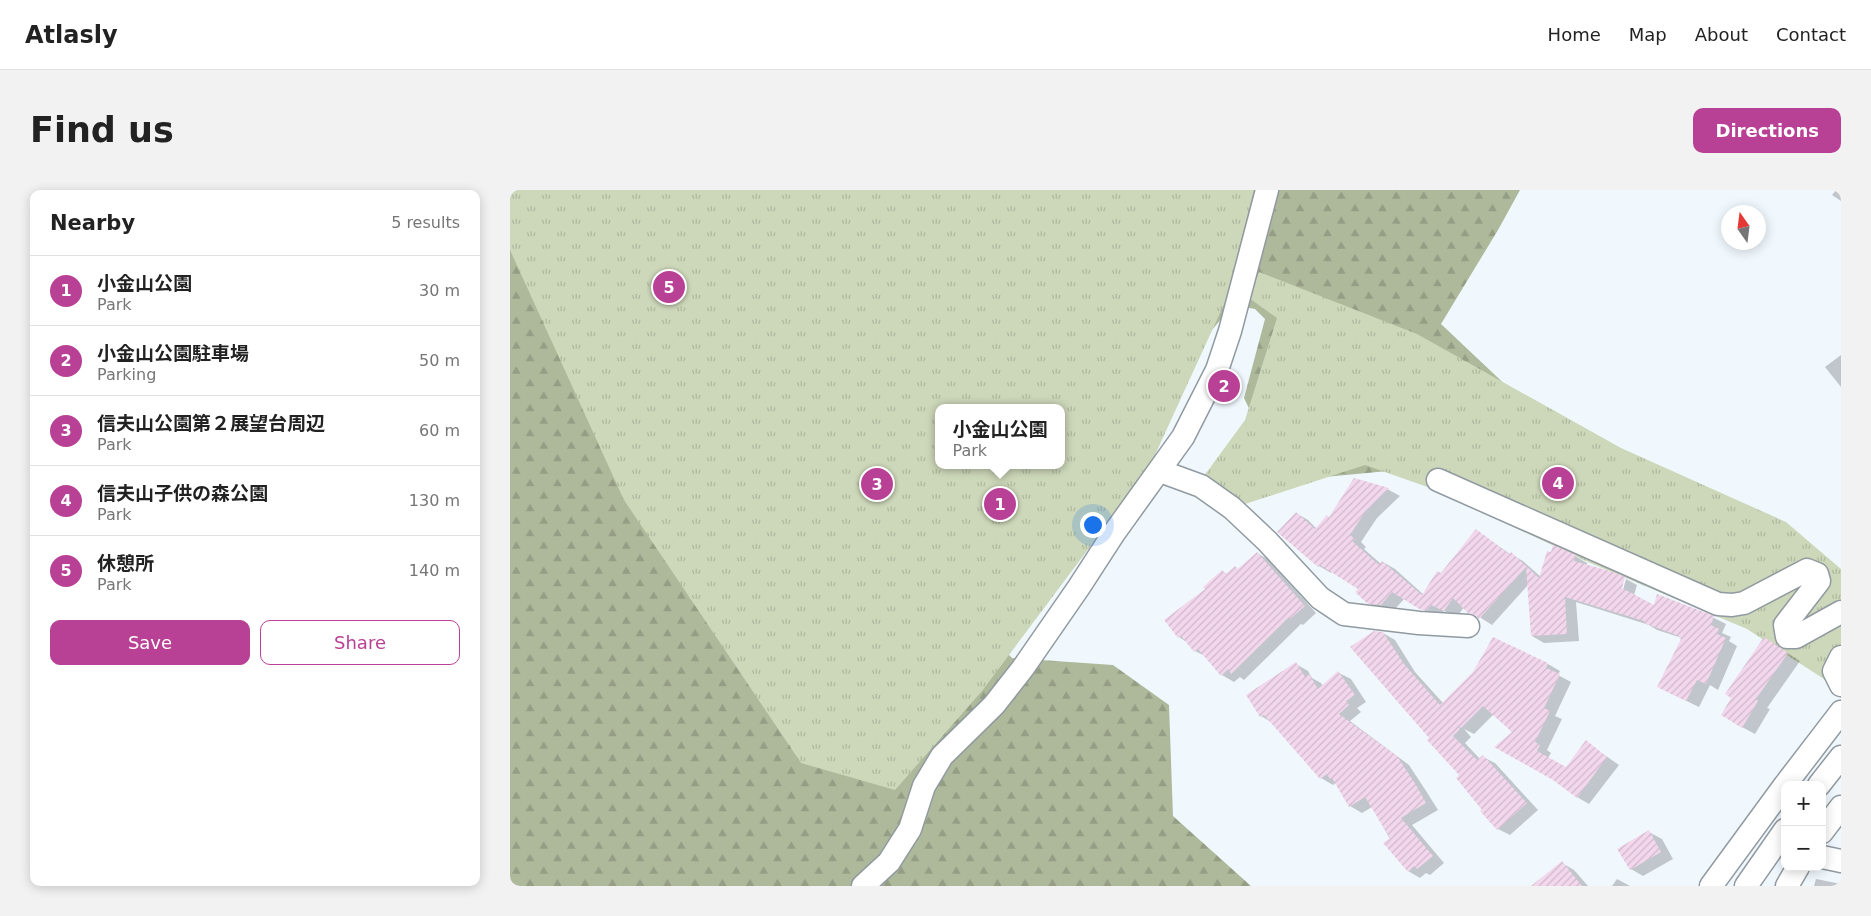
<!DOCTYPE html>
<html lang="en">
<head>
<meta charset="utf-8">
<style>
	:root { --surface:#fff; --page:#f2f2f2; --text:#222; --muted:#767676; --line:#e0e0e0; --accent:#b94195 }
	body { margin:0; font-family:"DejaVu Sans","Noto Sans JP",sans-serif; background:var(--page); color:var(--text) }
	.controls { position:absolute; right:15px; bottom:15px; display:grid; overflow:hidden; border-radius:10px; box-shadow:0 2px 12px #0003 }
	.controls button { width:45px; height:45px; display:grid; place-items:center; padding:0; border:0; border-bottom:1px solid var(--line); background:var(--surface); color:var(--text); font:25px sans-serif }
	.compass { position:absolute; left:1211px; top:15px; width:45px; height:45px; border-radius:50%; background:var(--surface); box-shadow:0 2px 12px #0003; rotate:346deg }
	.you { position:absolute; left:582px; top:334px; width:18px; height:18px; margin:-12px; border:4px solid #fff; border-radius:50%; background:#1a73e8; box-shadow:0 0 0 8px #1a73e833 }
	.badge { display:grid; place-items:center; width:32px; height:32px; border-radius:50%; background:var(--accent); color:#fff; font-size:16px; font-weight:700 }
	.pin { position:absolute; translate:-50% -50%; border:2px solid #fff; box-shadow:0 1px 5px #0006 }
	.popup { position:absolute; left:425px; top:214px; width:130px; height:65px; box-sizing:border-box; display:grid; place-content:center; border-radius:10px; background:var(--surface); filter:drop-shadow(0 1px 4px #0005); font-size:16px; white-space:nowrap; color:var(--muted) }
	.popup b { font-size:19px; color:var(--text) }
	.popup::after { content:''; position:absolute; left:50%; top:100%; margin-left:-10px; border:10px solid transparent; border-top-color:var(--surface) }
	.list { margin:0; padding:0; list-style:none }
	h2 { display:flex; justify-content:space-between; align-items:center; height:65px; margin:0; padding:0 20px; font-size:21px }
	h2 small { font-size:16px; font-weight:400; color:var(--muted) }
	.list li { display:grid; grid-template-columns:32px 1fr auto; gap:15px; align-items:center; box-sizing:border-box; height:70px; padding:0 20px; border-top:1px solid var(--line) }
	.list b { display:block; font-size:19px; white-space:nowrap }
	.list p { margin:0; font-size:16px; white-space:nowrap; color:var(--muted) }
	.list em { font-size:16px; font-style:normal; color:var(--muted) }
	.actions { display:flex; gap:10px; padding:15px 20px }
	.actions a { flex:1; padding:11px 0; border:1px solid var(--accent); border-radius:10px; text-align:center; font-size:18px; color:var(--accent) }
	.actions .main { background:var(--accent); color:#fff }
	.map { position:relative; flex:none; width:1331px; height:696px; overflow:hidden; border-radius:10px }
	header { display:flex; align-items:center; gap:30px; box-sizing:border-box; height:70px; padding:0 25px; background:var(--surface); border-bottom:1px solid var(--line) }
	header strong { font-size:24px }
	nav { display:flex; gap:28px; margin-inline-start:auto; font-size:18px }
	.intro { display:flex; align-items:center; justify-content:space-between; box-sizing:border-box; height:120px; padding:0 30px }
	h1 { margin:0; font-size:35px }
	.button { padding:12px 22px; border-radius:10px; background:var(--accent); color:#fff; font-size:18px; font-weight:700 }
	main { display:flex; gap:30px; padding:0 30px }
	aside { flex:1; background:var(--surface); border-radius:10px; box-shadow:0 2px 12px #0003 }
	.map>svg:first-child { display:block }
</style>
</head>
<body>
<header>
<strong>Atlasly</strong>
<nav><a>Home</a><a>Map</a><a>About</a><a>Contact</a></nav>
</header>
<div class="intro"><h1>Find us</h1><a class="button">Directions</a></div>
<main>
<aside>
<h2>Nearby<small>5 results</small></h2>
<ul class="list">
<li><span class="badge">1</span><div><b>小金山公園</b><p>Park</p></div><em>30 m</em></li>
<li><span class="badge">2</span><div><b>小金山公園駐車場</b><p>Parking</p></div><em>50 m</em></li>
<li><span class="badge">3</span><div><b>信夫山公園第２展望台周辺</b><p>Park</p></div><em>60 m</em></li>
<li><span class="badge">4</span><div><b>信夫山子供の森公園</b><p>Park</p></div><em>130 m</em></li>
<li><span class="badge">5</span><div><b>休憩所</b><p>Park</p></div><em>140 m</em></li>
</ul>
<div class="actions"><a class="main">Save</a><a>Share</a></div>
</aside>
<div class="map">
<svg width="1331" height="696" viewBox="0 0 1331 696">
	<defs>
		<pattern id="forest-firs" width="22" height="20" patternUnits="userSpaceOnUse" patternTransform="scale(1.25)"><rect width="22" height="20" fill="#aeb99b"/><path d="M5 1l3.5 6h-7zM16 11l3.5 6h-7z" fill="#959e85"/></pattern>
		<pattern id="park-tufts" width="24" height="20" patternUnits="userSpaceOnUse" patternTransform="scale(1.25)"><rect width="24" height="20" fill="#cdd7b9"/><path d="M3 7l-1-3M5 7V3M7 7l1-3M15 17l-1-3M17 17v-4M19 17l1-3" fill="none" stroke="#afb89f"/></pattern>
		<pattern id="building-hatch" width="6" height="6" patternUnits="userSpaceOnUse" patternTransform="scale(1.25)"><rect width="6" height="6" fill="#f3d7ed"/><path d="M-1 1l2-2M0 6l6-6M5 7l2-2" fill="none" stroke="#d0b8cb"/></pattern>
	</defs>
	<rect width="100%" height="100%" fill="#f0f8fe"/>
	<path fill="url(#forest-firs)" fill-rule="evenodd" d="M0,0H1010L988,40L931,134L1019,217L931,276L804,288L761,264L734,208L755,129L745,119L723,115L461,425L502,468L603,475L659,515L663,626L741,696H0ZM429,218H551V275H429Z"/>
	<path fill="url(#park-tufts)" fill-rule="evenodd" d="M0,0H744L716,110L639,278L472,501L385,600L291,573L114,310L0,60ZM429,218H551V275H429Z
		M749,82L907,144L1111,258L1276,332L1331,379V508L1314,489L1237,439L1078,372L926,300L855,275L735,314L694,286L735,230L767,128L739,108Z"/>
	<path fill="#0003" d="M1326,0H1331V11L1322,5Z
		M1331,165V197L1315,177Z
		M845,290L879,300L890,306L867,328L851,352L856,357L854,359L871,374L873,372L885,379L914,405L966,340L1000,364L1013,371L1031,387L1065,366L1077,373V376L1109,403L1112,404L1116,389L1127,395L1124,405L1144,416L1148,406L1204,428L1216,434L1212,443L1221,447L1219,451L1227,456L1208,500L1200,495L1189,517L1160,503L1172,448L1147,440L1139,435L1066,412L1069,451L1034,453L1022,446L1019,394L982,435L954,417L947,427L934,421L929,427L924,426L895,408L883,421L872,420L859,413L850,399L822,381L821,383L809,376L786,323L798,330L807,339L820,328Z
		M747,363L759,370L806,423L793,435L791,434L734,490L730,487L724,492L712,485L697,467L685,461L678,453L669,447L697,399L712,381L717,384L728,379Z
		M873,443L885,450L905,482L933,513L964,483L983,448L1038,474L1050,481L1048,485L1061,492L1045,526L1052,529L1037,560L1041,563L1038,568L1056,578L1076,552L1109,575L1079,614L1067,607L984,524L964,544L954,539L961,547L955,553L970,569L973,567L985,573L1028,620L1000,645L988,639L973,620L951,585L921,548Z
		M1267,456L1290,471L1257,518L1260,519L1245,544L1232,537Z
		M786,474L798,481L802,488L811,493L813,496L829,483L841,489L856,512L847,518L851,522L840,531L899,575L918,604L928,620L902,635L934,673L920,685L916,683L910,688L898,681L862,617L852,623L840,616L826,593L823,595L811,588L763,533L751,526Z
		M1139,642L1152,649L1163,669L1133,686L1121,679Z
		M1052,673L1064,680L1078,696H1023Z
		M1107,689L1120,696H1102Z
		M1306,689L1331,694V696H1304Z"/>
	<path fill="url(#building-hatch)" d="M844,288L879,298L855,322L840,345L845,349L842,351L869,375L872,371L912,405L927,381L931,383L966,339L999,364L1001,362L1029,388L1037,361L1041,362L1043,355L1066,365L1064,371L1103,382L1115,387L1112,398L1144,415L1147,404L1204,426L1201,435L1209,439L1207,444L1216,448L1196,494L1187,490L1176,511L1147,497L1171,449L1168,447L1169,446L1134,433V431L1055,407L1057,444L1021,446L1016,377L969,429L965,425L958,423L943,408L934,421L921,415L917,420H911L882,402L871,415L858,414L845,402L848,399L810,375L808,377L767,342L786,322L805,339L817,325L819,327Z
		M747,362L795,416L780,429L779,427L721,484L718,479L711,486L688,459L684,462L671,446L668,448L654,430L695,399L693,397L712,380L716,384L725,376L728,379Z
		M864,441L873,442L894,474L930,515L963,482L983,447L1038,473L1036,478L1050,484L1034,518L1040,521L1025,552L1030,555L1027,561L1056,577L1076,550L1097,567L1067,608L1043,590L984,557L1002,542L973,516L951,538L946,535L950,539L943,546L967,570L973,565L1017,613L987,640L970,621L972,620L946,588L949,585L917,550L919,548L840,457Z
		M1254,447L1278,463L1246,509L1248,511L1232,538L1211,525L1221,508L1215,504Z
		M786,472L795,487L799,484L808,499L828,481L845,505L836,511L839,515L829,524L887,566L906,595L916,613L891,628L923,666L907,679L904,676L898,682L873,653L880,648L855,607L839,617L822,588L820,589L817,584L810,589L754,525L750,527L736,505Z
		M1139,640L1151,662L1120,680L1107,659Z
		M1052,671L1072,696H1021Z"/>
	<g fill="none" stroke-linecap="round" stroke-linejoin="round">
		<g stroke="#919aa1" stroke-width="25">
			<path id="minor" d="M650,281L691,296L722,318L757,351L810,408L834,424L909,433L958,436
				M928,290L1208,414L1222,415L1234,413L1297,380L1307,384L1309,391L1275,435L1277,447H1286L1331,422
				M1331,467L1324,481L1331,495
				M1275,595L1331,522
				M1309,595L1331,567
				M1312,642L1331,617
				M1312,667L1331,671
				M353,696L379,672L400,639L414,596L432,566L484,515L513,478L569,397L604,343L673,247L707,180L720,141L757,0
				M1201,696L1275,595
				M1236,696L1275,640
				M1277,696L1288,677"/>
		</g>
		<use href="#minor" stroke="#fff" stroke-width="22"/>
	</g>
</svg>
<div class="controls">
<button>+</button>
<button>−</button>
</div>
<svg class="compass" viewBox="-18 -18 36 36"><path d="M0-13l5 13h-10z" fill="#e53935"/><path d="M0 13l5-13h-10z" fill="#767676"/></svg>
<div class="you"></div>
<div class="pin badge" style="left:490px;top:314px">1</div>
<div class="popup"><b>小金山公園</b>Park</div>
<div class="pin badge" style="left:714px;top:196px">2</div>
<div class="pin badge" style="left:367px;top:294px">3</div>
<div class="pin badge" style="left:1048px;top:293px">4</div>
<div class="pin badge" style="left:159px;top:97px">5</div>
</div>
</main>
</body>
</html>
